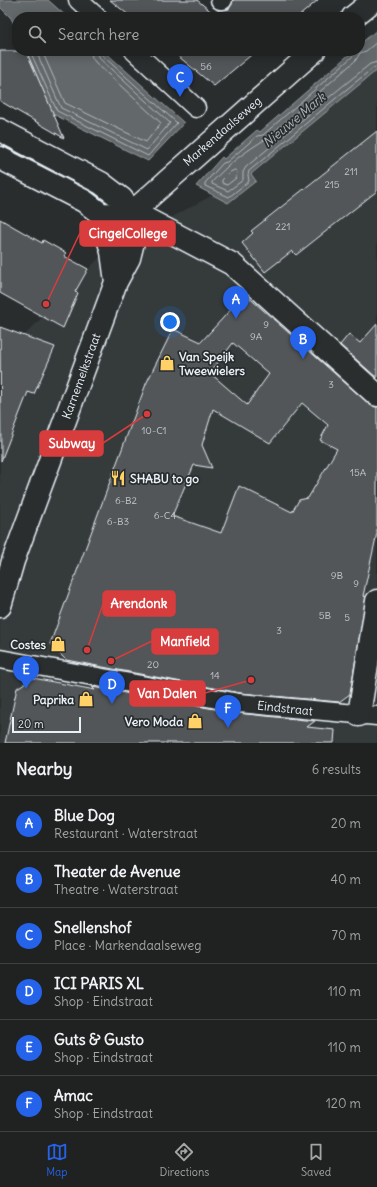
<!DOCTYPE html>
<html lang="en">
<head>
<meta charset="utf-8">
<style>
	:root { --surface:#202222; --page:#2d2f2f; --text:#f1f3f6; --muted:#a2a4a5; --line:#3d3f40; --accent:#2563eb }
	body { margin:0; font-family:Delius,sans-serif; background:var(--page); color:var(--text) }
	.scale { position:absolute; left:12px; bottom:10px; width:69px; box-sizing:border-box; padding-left:4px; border:2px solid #e8f1f8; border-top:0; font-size:11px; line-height:14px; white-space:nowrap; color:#e8f1f8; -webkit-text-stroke:3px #2a2d2e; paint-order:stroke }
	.you { position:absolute; left:170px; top:322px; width:14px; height:14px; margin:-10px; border:3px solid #fff; border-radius:50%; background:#1a73e8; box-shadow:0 0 0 6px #1a73e833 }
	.badge { display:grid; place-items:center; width:26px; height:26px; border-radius:50%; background:var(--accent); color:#fff; font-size:13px; font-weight:700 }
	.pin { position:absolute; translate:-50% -33px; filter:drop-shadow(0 1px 2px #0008) }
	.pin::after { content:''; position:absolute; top:21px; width:14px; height:12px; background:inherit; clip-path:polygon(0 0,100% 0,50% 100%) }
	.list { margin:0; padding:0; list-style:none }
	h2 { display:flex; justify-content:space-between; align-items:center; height:52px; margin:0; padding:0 16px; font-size:17px }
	h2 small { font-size:13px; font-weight:400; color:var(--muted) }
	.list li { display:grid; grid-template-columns:26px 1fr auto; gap:12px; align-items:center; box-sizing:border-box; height:56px; padding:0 16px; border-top:1px solid var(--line) }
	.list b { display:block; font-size:15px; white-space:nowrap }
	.list p { margin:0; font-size:13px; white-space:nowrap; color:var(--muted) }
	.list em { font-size:13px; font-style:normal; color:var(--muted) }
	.icon { flex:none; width:22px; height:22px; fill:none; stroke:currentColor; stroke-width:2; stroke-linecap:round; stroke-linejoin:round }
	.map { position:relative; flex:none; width:377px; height:743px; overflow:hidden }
	.search { position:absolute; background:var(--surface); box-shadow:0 2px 10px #0003; left:12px; right:12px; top:12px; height:44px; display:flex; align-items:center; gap:10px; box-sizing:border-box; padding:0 14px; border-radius:16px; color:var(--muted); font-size:15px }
	.sheet { height:388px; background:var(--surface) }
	nav { display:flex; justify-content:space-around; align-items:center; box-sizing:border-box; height:56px; border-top:1px solid var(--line); background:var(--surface); font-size:11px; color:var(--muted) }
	nav a { display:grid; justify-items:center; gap:2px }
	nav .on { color:var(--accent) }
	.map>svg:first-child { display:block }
</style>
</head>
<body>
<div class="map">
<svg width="377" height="743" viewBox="0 0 377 743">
	<rect width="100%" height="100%" fill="#2a2d2e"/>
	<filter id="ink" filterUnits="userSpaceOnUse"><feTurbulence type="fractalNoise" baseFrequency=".025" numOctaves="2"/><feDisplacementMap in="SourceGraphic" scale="8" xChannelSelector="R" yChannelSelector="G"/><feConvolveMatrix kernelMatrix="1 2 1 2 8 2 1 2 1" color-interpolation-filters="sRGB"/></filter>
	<g filter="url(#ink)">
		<path fill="#363a3b" d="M377,70V743H0V361L101,256L251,174Z"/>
		<path fill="#63686b" stroke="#989fa3" d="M0,0H48L67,17H17V30L11,18L0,7Z
			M377,30V70L251,174L256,181L228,203L196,186L222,157L224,159L257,130L260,132L353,51H360V44Z
			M26,51H104L184,123L148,161L53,114Z"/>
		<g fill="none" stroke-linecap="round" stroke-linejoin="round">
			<path stroke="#b3bac0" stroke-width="1" d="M377,42L366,51L360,53L356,60L266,139C247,150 227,165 212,182V184L228,191L243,180V172L246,167C288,133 328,97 370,64L377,62
				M30,51L57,111L148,156L177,123L103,56L102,51
				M36,51L61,108L147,150L170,123L100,59L97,51
				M42,51L65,103L146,142L161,123L96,63L92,58L91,51
				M355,51L353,56L263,135L257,136L227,162L223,163L205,183V186L229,197L249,181L248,175L249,171C291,137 331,101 373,68L377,67
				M235,170L237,172L236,178L227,185L222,183V180L229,173Z"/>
		</g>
		<path fill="#535759" stroke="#e8f1f8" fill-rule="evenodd" d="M110,0H197L214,14L219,10L229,9L233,0H318L298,17H131Z
			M0,51H26L64,138L0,101Z
			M172,51H256L214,86Z
			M377,131V191L296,255L292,251L265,272L242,243L253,233L251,231Z
			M0,219L42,243L43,240L66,253L64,256L88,269L75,292L78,293L63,328L0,293Z
			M245,294L369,404L377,407V533L363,596L366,597L350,694L339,702L240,693L66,660L50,644L146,384L173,329L201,342ZM233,343L269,374L247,405L210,373ZM302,403L328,425L320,440L337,449L308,498L299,500L292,512L239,486L221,533L172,516L194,465L212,468L202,445L213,409L270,443Z
			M377,324V378L340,345L349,334L360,343Z
			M0,327L55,347L34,394L28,392L1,461Z
			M33,678L95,690L92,687L237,713L315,721L307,727L335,730L334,743H5L17,688Z"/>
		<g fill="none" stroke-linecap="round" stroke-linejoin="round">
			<g stroke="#e8f1f8" stroke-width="21">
				<path id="pedestrian" d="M78,0L97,17
					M220,0H223
					M134,51L196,108
					M0,659L239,703L377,716"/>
			</g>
			<g stroke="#e8f1f8" stroke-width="25">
				<path id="minor" d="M353,17L374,0
					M0,130L101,183L122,199L131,211L133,228V242L129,258L116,282L13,561L0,606
					M0,158L84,201L101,214L112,252L116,282
					M131,211L232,264L377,395
					M101,214C115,215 126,214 138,207L314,51
					M359,715L377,601"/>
			</g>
			<use href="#pedestrian" stroke="#2a2d2e" stroke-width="18"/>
			<use href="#minor" stroke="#2a2d2e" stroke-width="22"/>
		</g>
	</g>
	<defs>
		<g id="shop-bare" transform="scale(1.2)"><path d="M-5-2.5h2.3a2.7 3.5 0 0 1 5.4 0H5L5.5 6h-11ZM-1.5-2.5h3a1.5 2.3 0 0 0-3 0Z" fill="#ffd166" stroke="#2a2d2e" stroke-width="2.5" paint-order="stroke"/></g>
		<g id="restaurant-bare" transform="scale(1.2)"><path d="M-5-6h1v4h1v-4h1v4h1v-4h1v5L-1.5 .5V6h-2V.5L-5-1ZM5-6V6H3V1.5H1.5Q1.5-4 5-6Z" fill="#ffd166" stroke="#2a2d2e" stroke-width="2.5" paint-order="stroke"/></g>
	</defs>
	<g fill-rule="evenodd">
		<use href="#shop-bare" x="167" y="363"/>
		<use href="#restaurant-bare" x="118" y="478"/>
		<use href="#shop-bare" x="58" y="644"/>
		<use href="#shop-bare" x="86" y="699"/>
		<use href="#shop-bare" x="195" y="721"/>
	</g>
	<g text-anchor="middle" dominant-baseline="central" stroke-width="3.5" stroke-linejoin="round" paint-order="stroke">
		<g font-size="10" fill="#c3cad0">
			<text x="206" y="66">56</text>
			<text x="351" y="171">211</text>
			<text x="332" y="184">215</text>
			<text x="283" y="226">221</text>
			<text x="266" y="324">9</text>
			<text x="256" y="336">9A</text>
			<text x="331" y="384">3</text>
			<text x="154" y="430">10-C1</text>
			<text x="358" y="472">15A</text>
			<text x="126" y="500">6-B2</text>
			<text x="165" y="515">6-C4</text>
			<text x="118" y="521">6-B3</text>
			<text x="337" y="575">9B</text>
			<text x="356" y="583">9</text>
			<text x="325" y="615">5B</text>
			<text x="347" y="617">5</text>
			<text x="279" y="630">3</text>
			<text x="153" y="664">20</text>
			<text x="215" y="675">14</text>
		</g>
		<g font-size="12" fill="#e8f1f8" stroke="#2a2d2e">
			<text transform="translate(222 131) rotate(-41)">Markendaalseweg</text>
			<text transform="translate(81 376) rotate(-70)">Karnemelkstraat</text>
			<text transform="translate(285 708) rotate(6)">Eindstraat</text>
		</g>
		<g font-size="12" font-weight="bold" fill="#e8f1f8" stroke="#2a2d2e" text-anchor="end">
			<text x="179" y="356" text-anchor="start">Van Speijk<tspan x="179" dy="14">Tweewielers</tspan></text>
			<text x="130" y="478" text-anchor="start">SHABU to go</text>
			<text x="46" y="644">Costes</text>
			<text x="74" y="699">Paprika</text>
			<text x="183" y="721">Vero Moda</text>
		</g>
		<g font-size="13" font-style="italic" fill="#acb3b9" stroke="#2a2d2e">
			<text transform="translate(294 120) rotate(-40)">Nieuwe Mark</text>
		</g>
	</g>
	<path fill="none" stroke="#d83c3d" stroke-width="1.5" d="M46 304L80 233M147 414L103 443M87 650L103 604M111 661L152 641M251 680L205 693"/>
	<g fill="#d83c3d" stroke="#2a2d2e" stroke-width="1.5">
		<circle cx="46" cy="304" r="4"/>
		<circle cx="147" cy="414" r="4"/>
		<circle cx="87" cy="650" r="4"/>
		<circle cx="111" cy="661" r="4"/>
		<circle cx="251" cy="680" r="4"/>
	</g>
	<g fill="#d83c3d" stroke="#d83c3d" stroke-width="1.5">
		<rect x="80" y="221" width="95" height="25" rx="4"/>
		<rect x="40" y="431" width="63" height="25" rx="4"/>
		<rect x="103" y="591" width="72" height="25" rx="4"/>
		<rect x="152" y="629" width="66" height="25" rx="4"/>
		<rect x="130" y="681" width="75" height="25" rx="4"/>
	</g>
	<g font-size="13" text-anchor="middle" font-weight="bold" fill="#fff">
		<text x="128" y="238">CingelCollege</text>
		<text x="72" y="448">Subway</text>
		<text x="139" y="608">Arendonk</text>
		<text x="185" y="646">Manfield</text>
		<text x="167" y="698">Van Dalen</text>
	</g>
</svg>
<div class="scale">20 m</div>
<div class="you"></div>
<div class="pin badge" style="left:236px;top:319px">A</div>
<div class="pin badge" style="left:303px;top:359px">B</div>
<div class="pin badge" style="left:180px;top:97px">C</div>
<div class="pin badge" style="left:112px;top:704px">D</div>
<div class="pin badge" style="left:26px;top:689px">E</div>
<div class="pin badge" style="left:228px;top:728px">F</div>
<div class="search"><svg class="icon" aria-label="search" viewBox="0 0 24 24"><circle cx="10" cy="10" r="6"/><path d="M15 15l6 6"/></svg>Search here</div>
</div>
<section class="sheet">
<h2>Nearby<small>6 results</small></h2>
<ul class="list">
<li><span class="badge">A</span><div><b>Blue Dog</b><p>Restaurant · Waterstraat</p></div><em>20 m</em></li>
<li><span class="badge">B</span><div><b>Theater de Avenue</b><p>Theatre · Waterstraat</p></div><em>40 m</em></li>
<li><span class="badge">C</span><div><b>Snellenshof</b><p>Place · Markendaalseweg</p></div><em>70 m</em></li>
<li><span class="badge">D</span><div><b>ICI PARIS XL</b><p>Shop · Eindstraat</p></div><em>110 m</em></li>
<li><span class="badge">E</span><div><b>Guts &amp; Gusto</b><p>Shop · Eindstraat</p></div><em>110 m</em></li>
<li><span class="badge">F</span><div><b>Amac</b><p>Shop · Eindstraat</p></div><em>120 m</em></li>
</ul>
</section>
<nav>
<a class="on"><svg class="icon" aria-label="map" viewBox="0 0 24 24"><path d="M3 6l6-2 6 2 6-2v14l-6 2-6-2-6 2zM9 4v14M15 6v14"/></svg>Map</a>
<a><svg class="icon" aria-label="directions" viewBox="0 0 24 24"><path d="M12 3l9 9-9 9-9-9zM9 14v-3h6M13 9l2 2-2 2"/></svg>Directions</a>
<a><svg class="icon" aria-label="saved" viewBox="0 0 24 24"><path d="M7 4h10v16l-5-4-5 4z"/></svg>Saved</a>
</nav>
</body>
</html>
